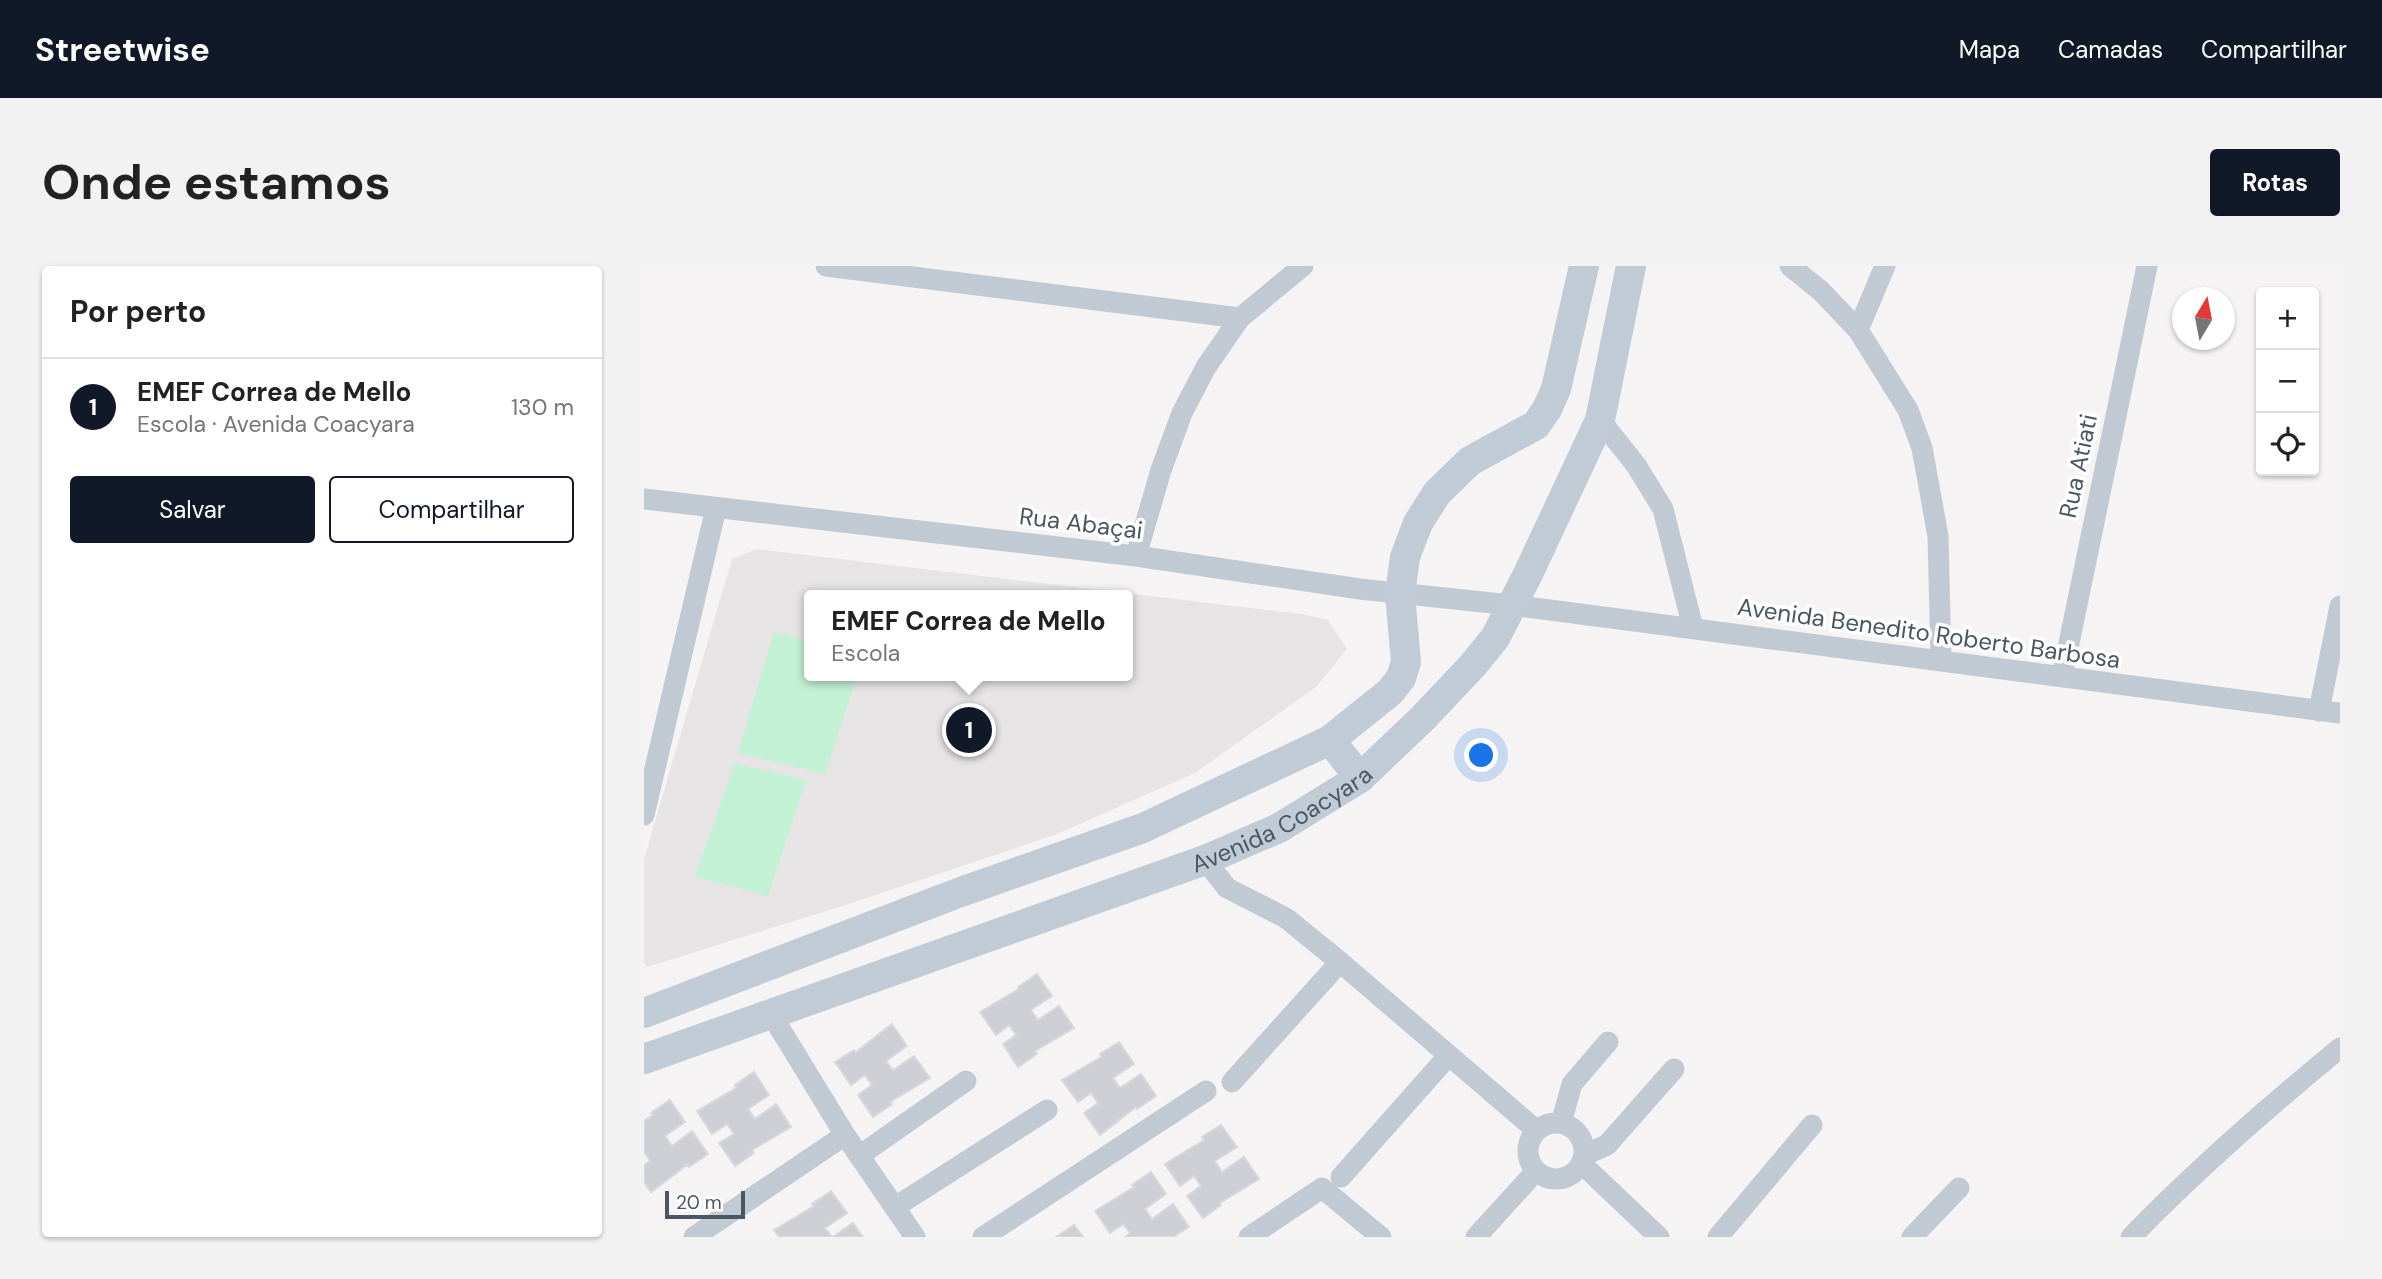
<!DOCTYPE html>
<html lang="pt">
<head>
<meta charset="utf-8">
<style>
	:root { --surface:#fff; --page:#f2f2f2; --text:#222; --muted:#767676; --line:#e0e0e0; --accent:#111827 }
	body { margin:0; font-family:"DM Sans",sans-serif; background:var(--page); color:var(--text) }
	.controls { position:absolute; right:21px; top:21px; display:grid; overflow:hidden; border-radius:7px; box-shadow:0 2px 5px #0004 }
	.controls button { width:63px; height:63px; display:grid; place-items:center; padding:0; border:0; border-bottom:2px solid var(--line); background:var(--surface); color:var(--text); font:35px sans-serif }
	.compass { position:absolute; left:1528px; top:21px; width:63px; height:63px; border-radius:50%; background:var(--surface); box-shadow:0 2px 5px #0004; rotate:10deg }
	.scale { position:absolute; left:21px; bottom:18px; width:80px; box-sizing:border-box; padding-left:7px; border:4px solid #4a5661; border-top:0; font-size:19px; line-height:24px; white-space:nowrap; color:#4a5661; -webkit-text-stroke:5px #fff; paint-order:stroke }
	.you { position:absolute; left:838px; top:490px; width:24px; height:24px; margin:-18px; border:5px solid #fff; border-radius:50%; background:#1a73e8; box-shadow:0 0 0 10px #1a73e833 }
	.badge { display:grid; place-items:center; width:46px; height:46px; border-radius:50%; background:var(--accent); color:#fff; font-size:23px; font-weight:700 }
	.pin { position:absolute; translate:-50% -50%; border:4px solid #fff; box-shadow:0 2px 7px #0006 }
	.popup { position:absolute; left:160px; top:324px; width:329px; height:91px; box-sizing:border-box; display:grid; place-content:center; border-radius:7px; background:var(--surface); filter:drop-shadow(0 2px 5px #0005); font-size:23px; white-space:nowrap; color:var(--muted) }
	.popup b { font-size:26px; color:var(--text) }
	.popup::after { content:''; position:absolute; left:50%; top:100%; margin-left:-14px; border:14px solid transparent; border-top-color:var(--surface) }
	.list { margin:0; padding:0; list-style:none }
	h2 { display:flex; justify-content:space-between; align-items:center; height:91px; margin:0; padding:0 28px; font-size:30px }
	h2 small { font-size:23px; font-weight:400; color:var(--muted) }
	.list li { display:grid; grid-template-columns:46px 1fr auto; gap:21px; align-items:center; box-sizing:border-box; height:98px; padding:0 28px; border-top:2px solid var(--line) }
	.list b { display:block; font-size:26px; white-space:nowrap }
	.list p { margin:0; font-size:23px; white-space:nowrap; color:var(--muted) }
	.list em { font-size:23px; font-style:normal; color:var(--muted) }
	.actions { display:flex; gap:14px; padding:21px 28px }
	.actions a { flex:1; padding:16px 0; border:2px solid var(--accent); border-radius:7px; text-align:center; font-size:24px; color:var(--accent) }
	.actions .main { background:var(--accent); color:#fff }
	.icon { flex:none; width:38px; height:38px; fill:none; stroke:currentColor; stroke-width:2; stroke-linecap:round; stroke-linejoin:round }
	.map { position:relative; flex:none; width:1696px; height:971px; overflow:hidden; border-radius:7px }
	header { display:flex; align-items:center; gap:42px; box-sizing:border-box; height:98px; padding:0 35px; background:var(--accent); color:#fff }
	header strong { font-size:33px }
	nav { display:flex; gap:38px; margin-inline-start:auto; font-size:24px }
	.intro { display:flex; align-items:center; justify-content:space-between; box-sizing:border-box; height:168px; padding:0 42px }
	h1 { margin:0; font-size:49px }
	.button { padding:18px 32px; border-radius:7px; background:var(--accent); color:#fff; font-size:24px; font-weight:700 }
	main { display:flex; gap:42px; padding:0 42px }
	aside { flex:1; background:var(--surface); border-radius:7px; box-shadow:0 2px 5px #0004 }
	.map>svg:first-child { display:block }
</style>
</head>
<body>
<header>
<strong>Streetwise</strong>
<nav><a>Mapa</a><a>Camadas</a><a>Compartilhar</a></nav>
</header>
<div class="intro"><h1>Onde estamos</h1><a class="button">Rotas</a></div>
<main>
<aside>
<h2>Por perto<small></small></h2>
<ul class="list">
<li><span class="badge">1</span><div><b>EMEF Correa de Mello</b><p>Escola · Avenida Coacyara</p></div><em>130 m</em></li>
</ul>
<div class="actions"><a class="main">Salvar</a><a>Compartilhar</a></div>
</aside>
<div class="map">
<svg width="1696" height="971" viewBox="0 0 1696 971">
	<rect width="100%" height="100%" fill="#f5f3f3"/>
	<path fill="#e6e4e5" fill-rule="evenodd" d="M112,283L657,348L684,354L703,383L672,421L551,507L413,568L211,636L3,701L0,696V593L88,293ZM166,329H484V410H166Z"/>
	<path fill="#c3f1d5" d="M130,366L166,376V410H213L181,508L94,487Z
		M91,497L162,514L124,630L51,611Z"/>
	<path fill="#cdcfd5" stroke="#d7d9de" stroke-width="2" d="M393,708L408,730L387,744L394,754L415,740L430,762L391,785L393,788L374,801L359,778L372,769L365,759L352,769L336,746L375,723L374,721Z
		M248,758L263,780L242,795L249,804L270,790L286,812L246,836L248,838L229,851L214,829L228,819L221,809L207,819L191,796L210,784L212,786Z
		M475,776L490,798L469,812L476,822L497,808L512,830L493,843L492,841L456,869L440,847L454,837L447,827L434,836L418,814L457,791L456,788Z
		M110,806L125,829L104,843L111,853L132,838L147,861L108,884L110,887L91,900L75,877L90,868L83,858L68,868L53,845L92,822L91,819Z
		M26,834L41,856L21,870L28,880L48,865L64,888L45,901L43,899L7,926L0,916V899L6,895L0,886V855L9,849L7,847Z
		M577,859L593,881L571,895L578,906L600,891L615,913L576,937L577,939L559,952L543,930L557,920L550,910L536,920L521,898L560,874L558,871Z
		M507,906L522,928L501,943L508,953L529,938L545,961L529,971H481L486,967L479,958L466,967L451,945L490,921L488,919Z
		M187,925L203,947L181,962L188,971H135L130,964L170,940L168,938Z
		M209,957L219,971H189Z
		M430,959L439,971H412Z"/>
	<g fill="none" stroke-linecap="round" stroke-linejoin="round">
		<path stroke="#c1cad2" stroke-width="21" d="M182,0L596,52
			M1146,0L1177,25L1214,64L1264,144L1278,182L1294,270L1297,394
			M1214,64L1241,0
			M956,154L992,199L1019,243L1049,362
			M0,233L492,290L716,323L867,339L1696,447
			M492,290L517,204L538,147L562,101L596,52L659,0
			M1418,411L1503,0
			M1675,445L1696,340
			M0,549L72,242
			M561,594L583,622L642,652L696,696L892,864
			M127,748L201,869L271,971
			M588,816L696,696
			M917,857L928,818L964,776
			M884 885a28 28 0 1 1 56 0a28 28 0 1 1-56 0Z
			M940,889L963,879L1030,803
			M215,890L322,815
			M937,897L1015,971
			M697,911L805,789
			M251,941L403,844
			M50,971L201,869
			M339,971L562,825
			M605,971L678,922L737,971
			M832,971L892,905
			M1074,971L1168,859
			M1268,971L1315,922
			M1487,971C1553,903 1623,842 1696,782"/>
		<g stroke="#c1cbd6" stroke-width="30">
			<path d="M686,474L716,512"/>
			<path d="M0,747L314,627L499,562L686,474L746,426L757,412L762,396L756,328L761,291L774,257L793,227L826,195L892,159L903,143L912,123L940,0"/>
			<path id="s1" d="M0,793L561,594L635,562L716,512L779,452L829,399L851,372L884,308L956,154L987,0"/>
		</g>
	</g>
	<g text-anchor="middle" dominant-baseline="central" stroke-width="7" stroke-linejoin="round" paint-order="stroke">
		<g font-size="24" fill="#4a5661" stroke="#fff">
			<text transform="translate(1434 200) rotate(-78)">Rua Atiati</text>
			<text transform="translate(437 257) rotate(7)">Rua Abaçai</text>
			<text transform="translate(1285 367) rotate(8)">Avenida Benedito Roberto Barbosa</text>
			<text stroke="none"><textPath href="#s1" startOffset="682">Avenida Coacyara</textPath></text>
		</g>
	</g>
</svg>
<div class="controls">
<button>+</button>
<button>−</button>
<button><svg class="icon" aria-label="locate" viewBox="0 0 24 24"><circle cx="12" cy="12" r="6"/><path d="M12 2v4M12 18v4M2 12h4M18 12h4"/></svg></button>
</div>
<svg class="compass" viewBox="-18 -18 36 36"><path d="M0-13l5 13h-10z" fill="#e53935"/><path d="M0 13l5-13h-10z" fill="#767676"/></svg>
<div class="scale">20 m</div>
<div class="you"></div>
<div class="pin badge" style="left:325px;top:464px">1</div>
<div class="popup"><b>EMEF Correa de Mello</b>Escola</div>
</div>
</main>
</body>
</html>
